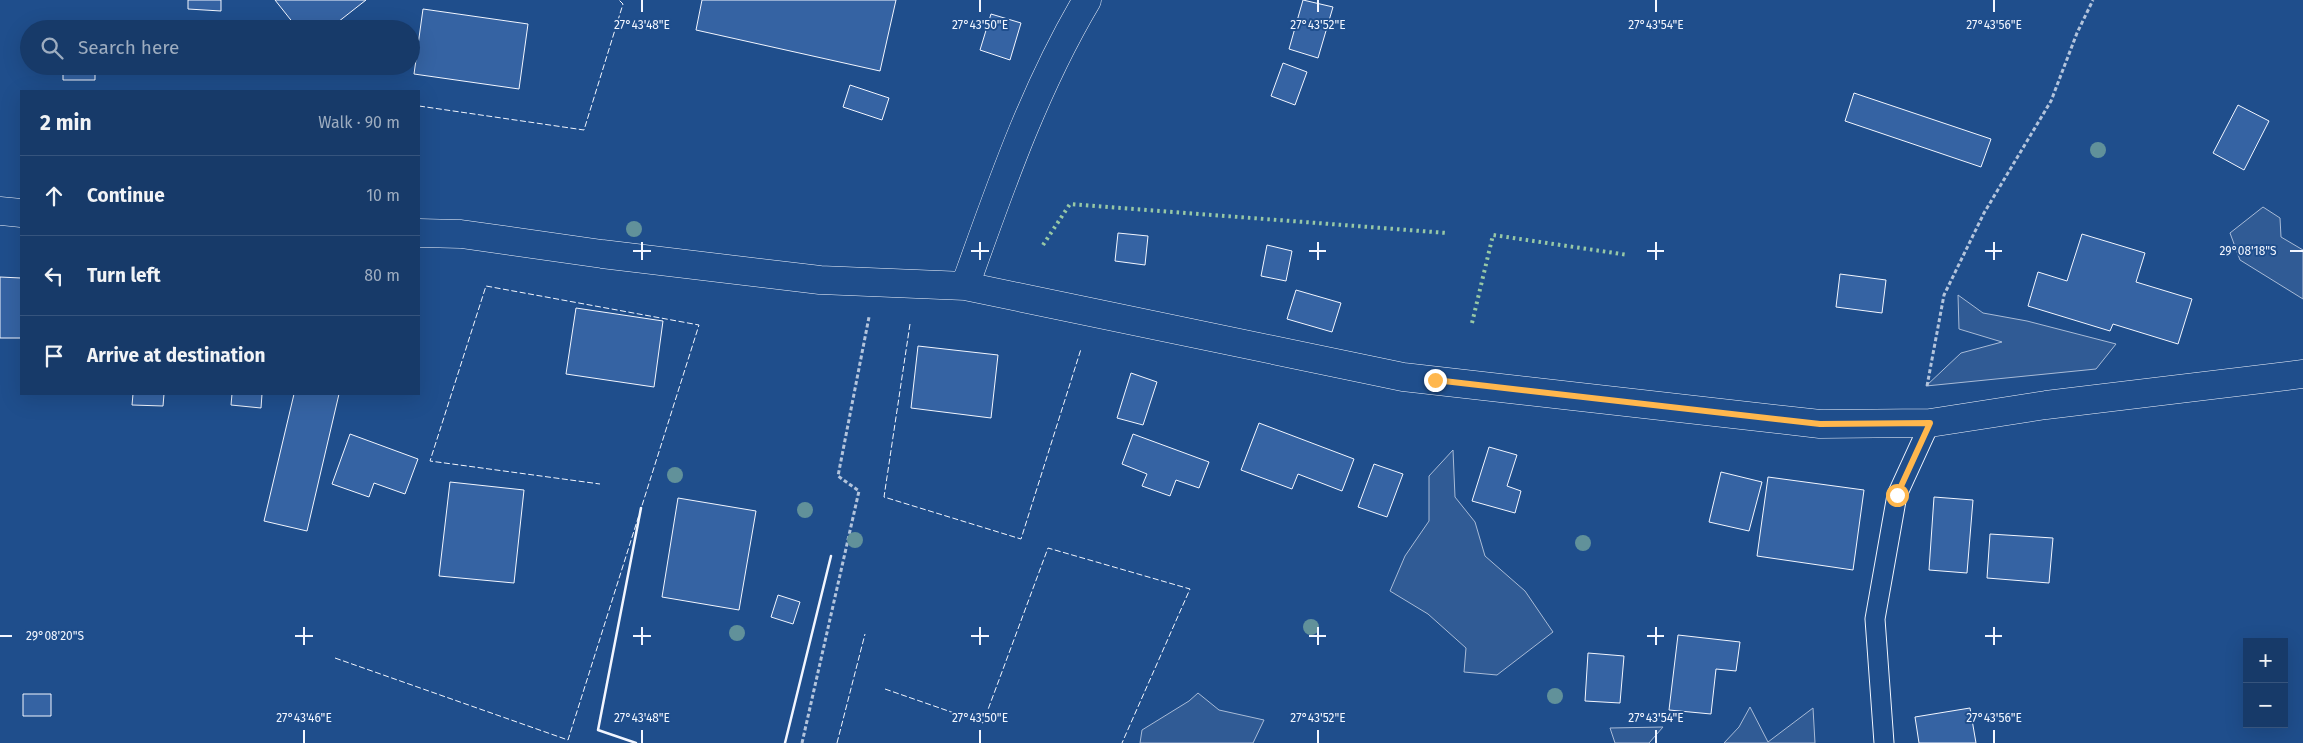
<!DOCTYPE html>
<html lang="en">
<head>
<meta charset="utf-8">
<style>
	:root { --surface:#173a69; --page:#20416f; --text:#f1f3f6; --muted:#9eadc0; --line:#36547d }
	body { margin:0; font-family:"Fira Sans",sans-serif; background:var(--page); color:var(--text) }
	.controls { position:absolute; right:15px; bottom:15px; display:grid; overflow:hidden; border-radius:0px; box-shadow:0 5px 20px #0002 }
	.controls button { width:45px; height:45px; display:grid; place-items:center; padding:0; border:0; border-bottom:1px solid var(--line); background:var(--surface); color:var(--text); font:25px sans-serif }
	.stop { position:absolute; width:15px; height:15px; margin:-11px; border:4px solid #ffb74d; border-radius:50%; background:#fff }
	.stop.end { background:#ffb74d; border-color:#fff; box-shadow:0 1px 5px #0008 }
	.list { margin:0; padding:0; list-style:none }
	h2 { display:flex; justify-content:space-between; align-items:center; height:65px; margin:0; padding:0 20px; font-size:21px }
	h2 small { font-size:16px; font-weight:400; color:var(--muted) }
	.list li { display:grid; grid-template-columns:32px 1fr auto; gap:15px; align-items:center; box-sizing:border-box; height:80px; padding:0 20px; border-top:1px solid var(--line) }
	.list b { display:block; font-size:19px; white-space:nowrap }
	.list em { font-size:16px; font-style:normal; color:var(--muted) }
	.icon { flex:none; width:28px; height:28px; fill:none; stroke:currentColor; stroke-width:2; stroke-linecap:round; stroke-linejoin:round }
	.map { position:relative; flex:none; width:2303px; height:743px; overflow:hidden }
	.search { position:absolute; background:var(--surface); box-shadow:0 5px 20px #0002; left:20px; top:20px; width:400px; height:55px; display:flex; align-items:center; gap:12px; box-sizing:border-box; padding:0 18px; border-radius:28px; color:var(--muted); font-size:19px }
	.panel { position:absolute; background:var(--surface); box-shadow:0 5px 20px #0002; left:20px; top:90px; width:400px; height:305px; border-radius:0px }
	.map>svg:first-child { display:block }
</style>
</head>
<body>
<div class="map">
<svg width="2303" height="743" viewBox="0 0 2303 743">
	<rect width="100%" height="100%" fill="#1f4e8c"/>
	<path fill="#305b95" stroke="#a8bbd7" d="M2263,207L2280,218L2281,237L2303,250V299L2240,260L2230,233Z
		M1958,295L1983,313L2027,321L2116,344L2096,369L1926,386L1961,353L2002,342L1959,329Z
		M1453,450L1455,497L1475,522L1485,556L1525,591L1553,632L1497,675L1464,672L1466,648L1428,614L1390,591L1405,556L1429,521V476Z
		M1198,693L1219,710L1264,720L1253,743H1140L1142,730L1189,701Z
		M1750,707L1768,742L1813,708L1815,743H1724L1739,727Z
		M1663,727L1649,743H1615L1610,728Z"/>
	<path fill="#3563a3" stroke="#f2f6ff" d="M188,0H221V11L188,9Z
		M275,0H366L329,29H298Z
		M702,0H896L880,71L696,30Z
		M1303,0L1333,7L1318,58L1289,49Z
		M423,9L528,24L519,89L414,74Z
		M991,14L1021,23L1010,60L980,50Z
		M63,21H95V29H63Z
		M1283,63L1307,72L1295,105L1271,96Z
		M63,66H95V80H63Z
		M207,66H238V69H207Z
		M850,85L889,98L882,120L843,107Z
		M1854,93L1991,139L1981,167L1845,121Z
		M2238,105L2269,121L2244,170L2213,153Z
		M1118,233L1148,236L1145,265L1115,261Z
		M2082,234L2145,253L2136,282L2192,299L2178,344L2113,324L2110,331L2028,306L2038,272L2067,281Z
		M1267,245L1292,251L1286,281L1261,276Z
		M1840,274L1886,280L1882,313L1836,307Z
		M0,277L21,278V338H0Z
		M1296,290L1341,303L1332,332L1287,319Z
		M576,308L663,321L654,387L566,374Z
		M918,346L998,355L991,418L911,408Z
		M1131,373L1157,382L1143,425L1117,418Z
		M133,394H164L163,406L132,405Z
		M232,394H262L261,408L231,405Z
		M294,394H339L307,531L264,521Z
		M1259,423L1354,459L1342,491L1298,474L1292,489L1241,470Z
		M350,434L418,459L405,494L374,483L369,497L332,484Z
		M1133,434L1209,462L1199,488L1176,480L1170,496L1142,486L1147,474L1122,464Z
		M1489,447L1517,455L1507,486L1521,491L1515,513L1472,501Z
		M1374,464L1403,474L1387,517L1358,507Z
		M1721,472L1762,482L1749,531L1709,522Z
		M1768,477L1864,490L1853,570L1757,556Z
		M450,482L524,490L514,583L439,576Z
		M1934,497L1973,500L1967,573L1929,570Z
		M678,498L756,511L739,610L662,597Z
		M1990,534L2053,538L2049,583L1987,578Z
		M778,595L800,602L793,624L771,617Z
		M1678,635L1740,642L1736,671L1716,669L1711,714L1669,710Z
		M1588,653L1624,656L1620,703L1585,701Z
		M23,694H51V716H23Z
		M1970,708L1976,743H1919L1915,717Z"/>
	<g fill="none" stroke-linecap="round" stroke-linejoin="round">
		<g stroke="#f2f6ff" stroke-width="21">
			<path id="service" d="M1884,743L1875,619L1897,495L1930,423"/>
		</g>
		<g stroke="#f2f6ff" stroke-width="29">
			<path id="minor" d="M0,211L21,213
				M419,233L461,234L602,254L820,280L965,286L1403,377L1820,424L1930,423L2046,405L2303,374
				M965,286C1000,188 1034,89 1087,0"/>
		</g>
		<path stroke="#b3c4dc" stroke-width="3" stroke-dasharray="4 2.5" stroke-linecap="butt" d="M1927,386L1944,295L1984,213L2051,101L2077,33L2093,0
			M802,743L859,491L838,476L869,317"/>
		<use href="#service" stroke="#1f4e8c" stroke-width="19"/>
		<use href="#minor" stroke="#1f4e8c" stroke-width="28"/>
		<path stroke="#97c8a6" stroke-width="4" stroke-dasharray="2.5 4" stroke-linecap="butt" d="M1043,245L1070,204L1447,233
			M1472,323L1493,235L1628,255"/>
		<path stroke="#f2f6ff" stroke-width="1" stroke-dasharray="6 2.5" stroke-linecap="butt" d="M419,106L584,130L623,4L619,0
			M910,324L884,497L1021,539L1081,349
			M335,658L568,740L699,325L486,286L430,461L600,484
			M885,689L983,723L1048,548L1190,589L1122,743
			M837,743L865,634"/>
		<path stroke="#f2f6ff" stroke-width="2.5" d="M636,743L598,730L641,508
			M785,743L831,556"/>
	</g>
	<g fill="#61919a">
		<circle cx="2098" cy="150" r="8"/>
		<circle cx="634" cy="229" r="8"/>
		<circle cx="675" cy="475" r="8"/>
		<circle cx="805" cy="510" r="8"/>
		<circle cx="855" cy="540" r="8"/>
		<circle cx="1583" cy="543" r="8"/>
		<circle cx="1311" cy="627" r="8"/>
		<circle cx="737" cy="633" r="8"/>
		<circle cx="1555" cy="696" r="8"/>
	</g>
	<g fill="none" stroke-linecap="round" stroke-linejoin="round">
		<path stroke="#ffb74d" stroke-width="6" d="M1435,380L1820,424L1930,423L1897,495"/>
	</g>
	<path fill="none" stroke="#f2f6ff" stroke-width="2" d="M642,0V12M980,0V12M1318,0V12M1656,0V12M1994,0V12M642,242V260M980,242V260M1318,242V260M1656,242V260M1994,242V260M633,251H651M971,251H989M1309,251H1326M1647,251H1664M1985,251H2002M2290,251H2303M304,627V645M642,627V645M980,627V645M1318,627V645M1656,627V645M1994,627V645M0,636H12M295,636H313M633,636H651M971,636H989M1309,636H1326M1647,636H1664M1985,636H2002M304,730V743M642,730V743M980,730V743M1318,730V743M1656,730V743M1994,730V743"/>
	<g font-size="12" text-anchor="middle" fill="#f2f6ff" stroke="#1f4e8c" stroke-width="4" stroke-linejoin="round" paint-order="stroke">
		<text x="642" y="29">27°43'48"E</text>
		<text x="980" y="29">27°43'50"E</text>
		<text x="1318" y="29">27°43'52"E</text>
		<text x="1656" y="29">27°43'54"E</text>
		<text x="1994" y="29">27°43'56"E</text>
		<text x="2248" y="255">29°08'18"S</text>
		<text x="55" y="640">29°08'20"S</text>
		<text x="304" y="722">27°43'46"E</text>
		<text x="642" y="722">27°43'48"E</text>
		<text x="980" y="722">27°43'50"E</text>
		<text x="1318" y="722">27°43'52"E</text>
		<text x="1656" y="722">27°43'54"E</text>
		<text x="1994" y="722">27°43'56"E</text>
	</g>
</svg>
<div class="controls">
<button>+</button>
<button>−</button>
</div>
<div class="stop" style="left:1897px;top:495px"></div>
<div class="stop end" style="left:1435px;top:380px"></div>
<div class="search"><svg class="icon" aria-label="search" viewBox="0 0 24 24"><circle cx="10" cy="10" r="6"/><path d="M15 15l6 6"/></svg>Search here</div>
<section class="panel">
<h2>2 min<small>Walk · 90 m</small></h2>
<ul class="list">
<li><svg class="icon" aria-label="ahead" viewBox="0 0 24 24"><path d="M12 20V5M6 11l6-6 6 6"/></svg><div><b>Continue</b></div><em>10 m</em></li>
<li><svg class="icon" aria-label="left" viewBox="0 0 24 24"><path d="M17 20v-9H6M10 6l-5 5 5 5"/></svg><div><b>Turn left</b></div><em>80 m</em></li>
<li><svg class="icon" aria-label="arrive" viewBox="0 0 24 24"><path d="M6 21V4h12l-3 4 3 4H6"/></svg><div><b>Arrive at destination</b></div></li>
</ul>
</section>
</div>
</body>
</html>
